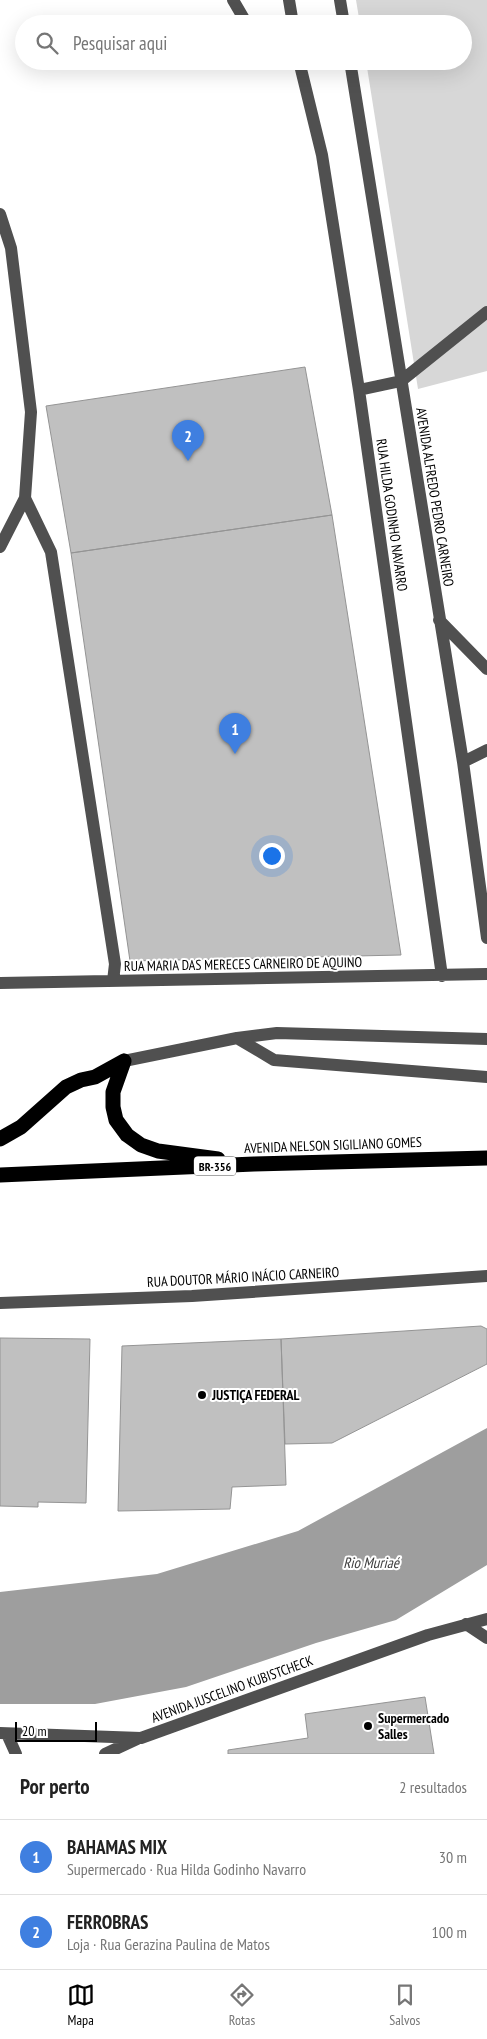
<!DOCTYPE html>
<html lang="pt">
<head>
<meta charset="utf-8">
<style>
	:root { --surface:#fff; --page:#f6f6f6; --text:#222; --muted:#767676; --line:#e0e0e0; --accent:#000 }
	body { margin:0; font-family:"PT Sans Narrow",sans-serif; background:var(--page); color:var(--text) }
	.scale { position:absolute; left:15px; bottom:12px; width:82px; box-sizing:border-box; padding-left:5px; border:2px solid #000; border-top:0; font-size:14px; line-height:18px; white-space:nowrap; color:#000; -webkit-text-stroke:4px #fff; paint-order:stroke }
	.you { position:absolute; left:271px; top:855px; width:18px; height:18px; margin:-12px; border:4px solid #fff; border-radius:50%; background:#1a73e8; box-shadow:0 0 0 8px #1a73e833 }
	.badge { display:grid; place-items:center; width:32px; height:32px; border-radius:50%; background:var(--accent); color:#fff; font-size:16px; font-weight:700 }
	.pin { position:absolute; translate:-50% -41px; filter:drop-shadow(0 1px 2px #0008) }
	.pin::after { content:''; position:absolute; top:26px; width:18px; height:15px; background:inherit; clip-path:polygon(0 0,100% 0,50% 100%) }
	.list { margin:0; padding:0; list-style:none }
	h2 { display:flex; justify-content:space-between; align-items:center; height:65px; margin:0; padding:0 20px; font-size:21px }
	h2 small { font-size:16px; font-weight:400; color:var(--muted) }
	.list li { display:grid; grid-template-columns:32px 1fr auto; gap:15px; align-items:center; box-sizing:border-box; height:75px; padding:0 20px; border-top:1px solid var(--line) }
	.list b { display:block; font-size:19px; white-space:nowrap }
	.list p { margin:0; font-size:16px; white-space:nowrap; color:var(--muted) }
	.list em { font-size:16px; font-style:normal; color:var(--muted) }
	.icon { flex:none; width:28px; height:28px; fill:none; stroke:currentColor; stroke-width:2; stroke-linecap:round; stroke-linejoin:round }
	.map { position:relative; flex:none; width:487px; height:1754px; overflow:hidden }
	.search { position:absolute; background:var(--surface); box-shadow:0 5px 20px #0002; left:15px; right:15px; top:15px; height:55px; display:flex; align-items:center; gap:12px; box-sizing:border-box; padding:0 18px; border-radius:28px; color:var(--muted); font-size:19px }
	.sheet { height:215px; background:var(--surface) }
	nav { display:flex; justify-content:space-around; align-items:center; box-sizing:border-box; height:70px; border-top:1px solid var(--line); background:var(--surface); font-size:14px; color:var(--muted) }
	nav a { display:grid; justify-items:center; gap:2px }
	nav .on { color:var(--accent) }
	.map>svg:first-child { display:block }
</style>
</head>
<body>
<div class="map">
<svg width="487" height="1754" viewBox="0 0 487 1754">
	<rect width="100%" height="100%" fill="#fff"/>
	<path fill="#d7d7d7" d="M356,0H487V371L418,389L366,61H463V24H360Z"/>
	<path fill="#9e9e9e" d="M487,1428V1565L396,1620L316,1643L186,1687L95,1704H0V1592L157,1574L298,1531Z"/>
	<path fill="#c0c0c0" stroke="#949494" d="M305,367L332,515L71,553L46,406Z
		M332,515L401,955L130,961L71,553Z
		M481,1326L487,1329V1364L332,1443L285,1444L281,1339Z
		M0,1338L90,1339L86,1503L38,1502V1507L0,1506Z
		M281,1339L286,1485L232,1487L230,1509L118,1511L122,1346Z
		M425,1697L434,1754H228V1750L308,1738L305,1714Z"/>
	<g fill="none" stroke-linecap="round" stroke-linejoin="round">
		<path stroke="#505050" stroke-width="12" d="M233,0L247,24
			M289,0L293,24
			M340,0L344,24
			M299,61L322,155L359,390L442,976
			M350,61L463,762L487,938
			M0,214L11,248L31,412L25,498L51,552L115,964L113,981
			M359,390L401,381L487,312
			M0,547L25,498
			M439,620L487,669
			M463,762L487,750
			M0,983L487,974
			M237,1038L274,1060L487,1077
			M124,1061L237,1038L277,1033L487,1039
			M0,1303L192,1296L487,1276
			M466,1624L487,1638
			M0,1733L141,1738L428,1635L487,1619
			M7,1734L16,1754
			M105,1754L137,1739"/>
		<path stroke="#000" stroke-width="15" d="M124,1061L113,1092V1107L116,1120L127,1135L141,1145L158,1151L218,1159
			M0,1139L21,1127L66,1087L81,1080L95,1077L124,1061
			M0,1175L254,1164L487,1158"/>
	</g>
	<g fill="#000" stroke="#fff" stroke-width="2">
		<circle cx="202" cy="1395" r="5"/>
		<circle cx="368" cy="1726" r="5"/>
	</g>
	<g text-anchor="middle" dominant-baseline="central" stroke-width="4" stroke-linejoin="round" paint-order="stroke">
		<rect fill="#fff" stroke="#4c4c4c" stroke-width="1" x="194" y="1156.5" width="42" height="19" rx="4"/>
		<g font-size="12" font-weight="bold" fill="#000">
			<text x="215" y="1166">BR-356</text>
		</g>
		<g font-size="14" fill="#000" stroke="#fff">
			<text transform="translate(435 497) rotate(81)">AVENIDA ALFREDO PEDRO CARNEIRO</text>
			<text transform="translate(392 515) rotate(82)">RUA HILDA GODINHO NAVARRO</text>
			<text transform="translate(243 964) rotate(-1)">RUA MARIA DAS MERECES CARNEIRO DE AQUINO</text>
			<text transform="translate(333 1145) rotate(-2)">AVENIDA NELSON SIGILIANO GOMES</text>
			<text transform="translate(243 1277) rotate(-3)">RUA DOUTOR MÁRIO INÁCIO CARNEIRO</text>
			<text transform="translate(232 1689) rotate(-20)">AVENIDA JUSCELINO KUBISTCHECK</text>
		</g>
		<g font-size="14" font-weight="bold" fill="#000" stroke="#fff" text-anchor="start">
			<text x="212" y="1395">JUSTIÇA FEDERAL</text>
			<text x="378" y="1718">Supermercado<tspan x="378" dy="16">Salles</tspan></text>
		</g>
		<g font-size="15" font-style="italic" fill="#3f3f3f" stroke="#fff">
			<text x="371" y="1562">Rio Muriaé</text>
		</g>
	</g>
</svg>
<div class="scale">20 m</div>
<div class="you"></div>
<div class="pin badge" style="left:235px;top:754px;background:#3f7fe0">1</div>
<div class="pin badge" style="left:188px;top:461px;background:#3f7fe0">2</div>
<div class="search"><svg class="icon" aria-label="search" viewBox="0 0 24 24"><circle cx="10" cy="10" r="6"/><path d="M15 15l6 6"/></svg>Pesquisar aqui</div>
</div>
<section class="sheet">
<h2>Por perto<small>2 resultados</small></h2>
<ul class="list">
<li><span class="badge" style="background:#3f7fe0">1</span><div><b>BAHAMAS MIX</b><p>Supermercado · Rua Hilda Godinho Navarro</p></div><em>30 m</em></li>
<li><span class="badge" style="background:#3f7fe0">2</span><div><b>FERROBRAS</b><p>Loja · Rua Gerazina Paulina de Matos</p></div><em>100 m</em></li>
</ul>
</section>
<nav>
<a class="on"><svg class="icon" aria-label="map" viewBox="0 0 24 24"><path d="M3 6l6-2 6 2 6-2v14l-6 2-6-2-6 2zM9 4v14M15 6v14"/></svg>Mapa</a>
<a><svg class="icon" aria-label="directions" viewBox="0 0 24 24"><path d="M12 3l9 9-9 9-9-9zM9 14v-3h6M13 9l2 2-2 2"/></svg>Rotas</a>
<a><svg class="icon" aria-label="saved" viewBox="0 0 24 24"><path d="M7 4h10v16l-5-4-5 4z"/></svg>Salvos</a>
</nav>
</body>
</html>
